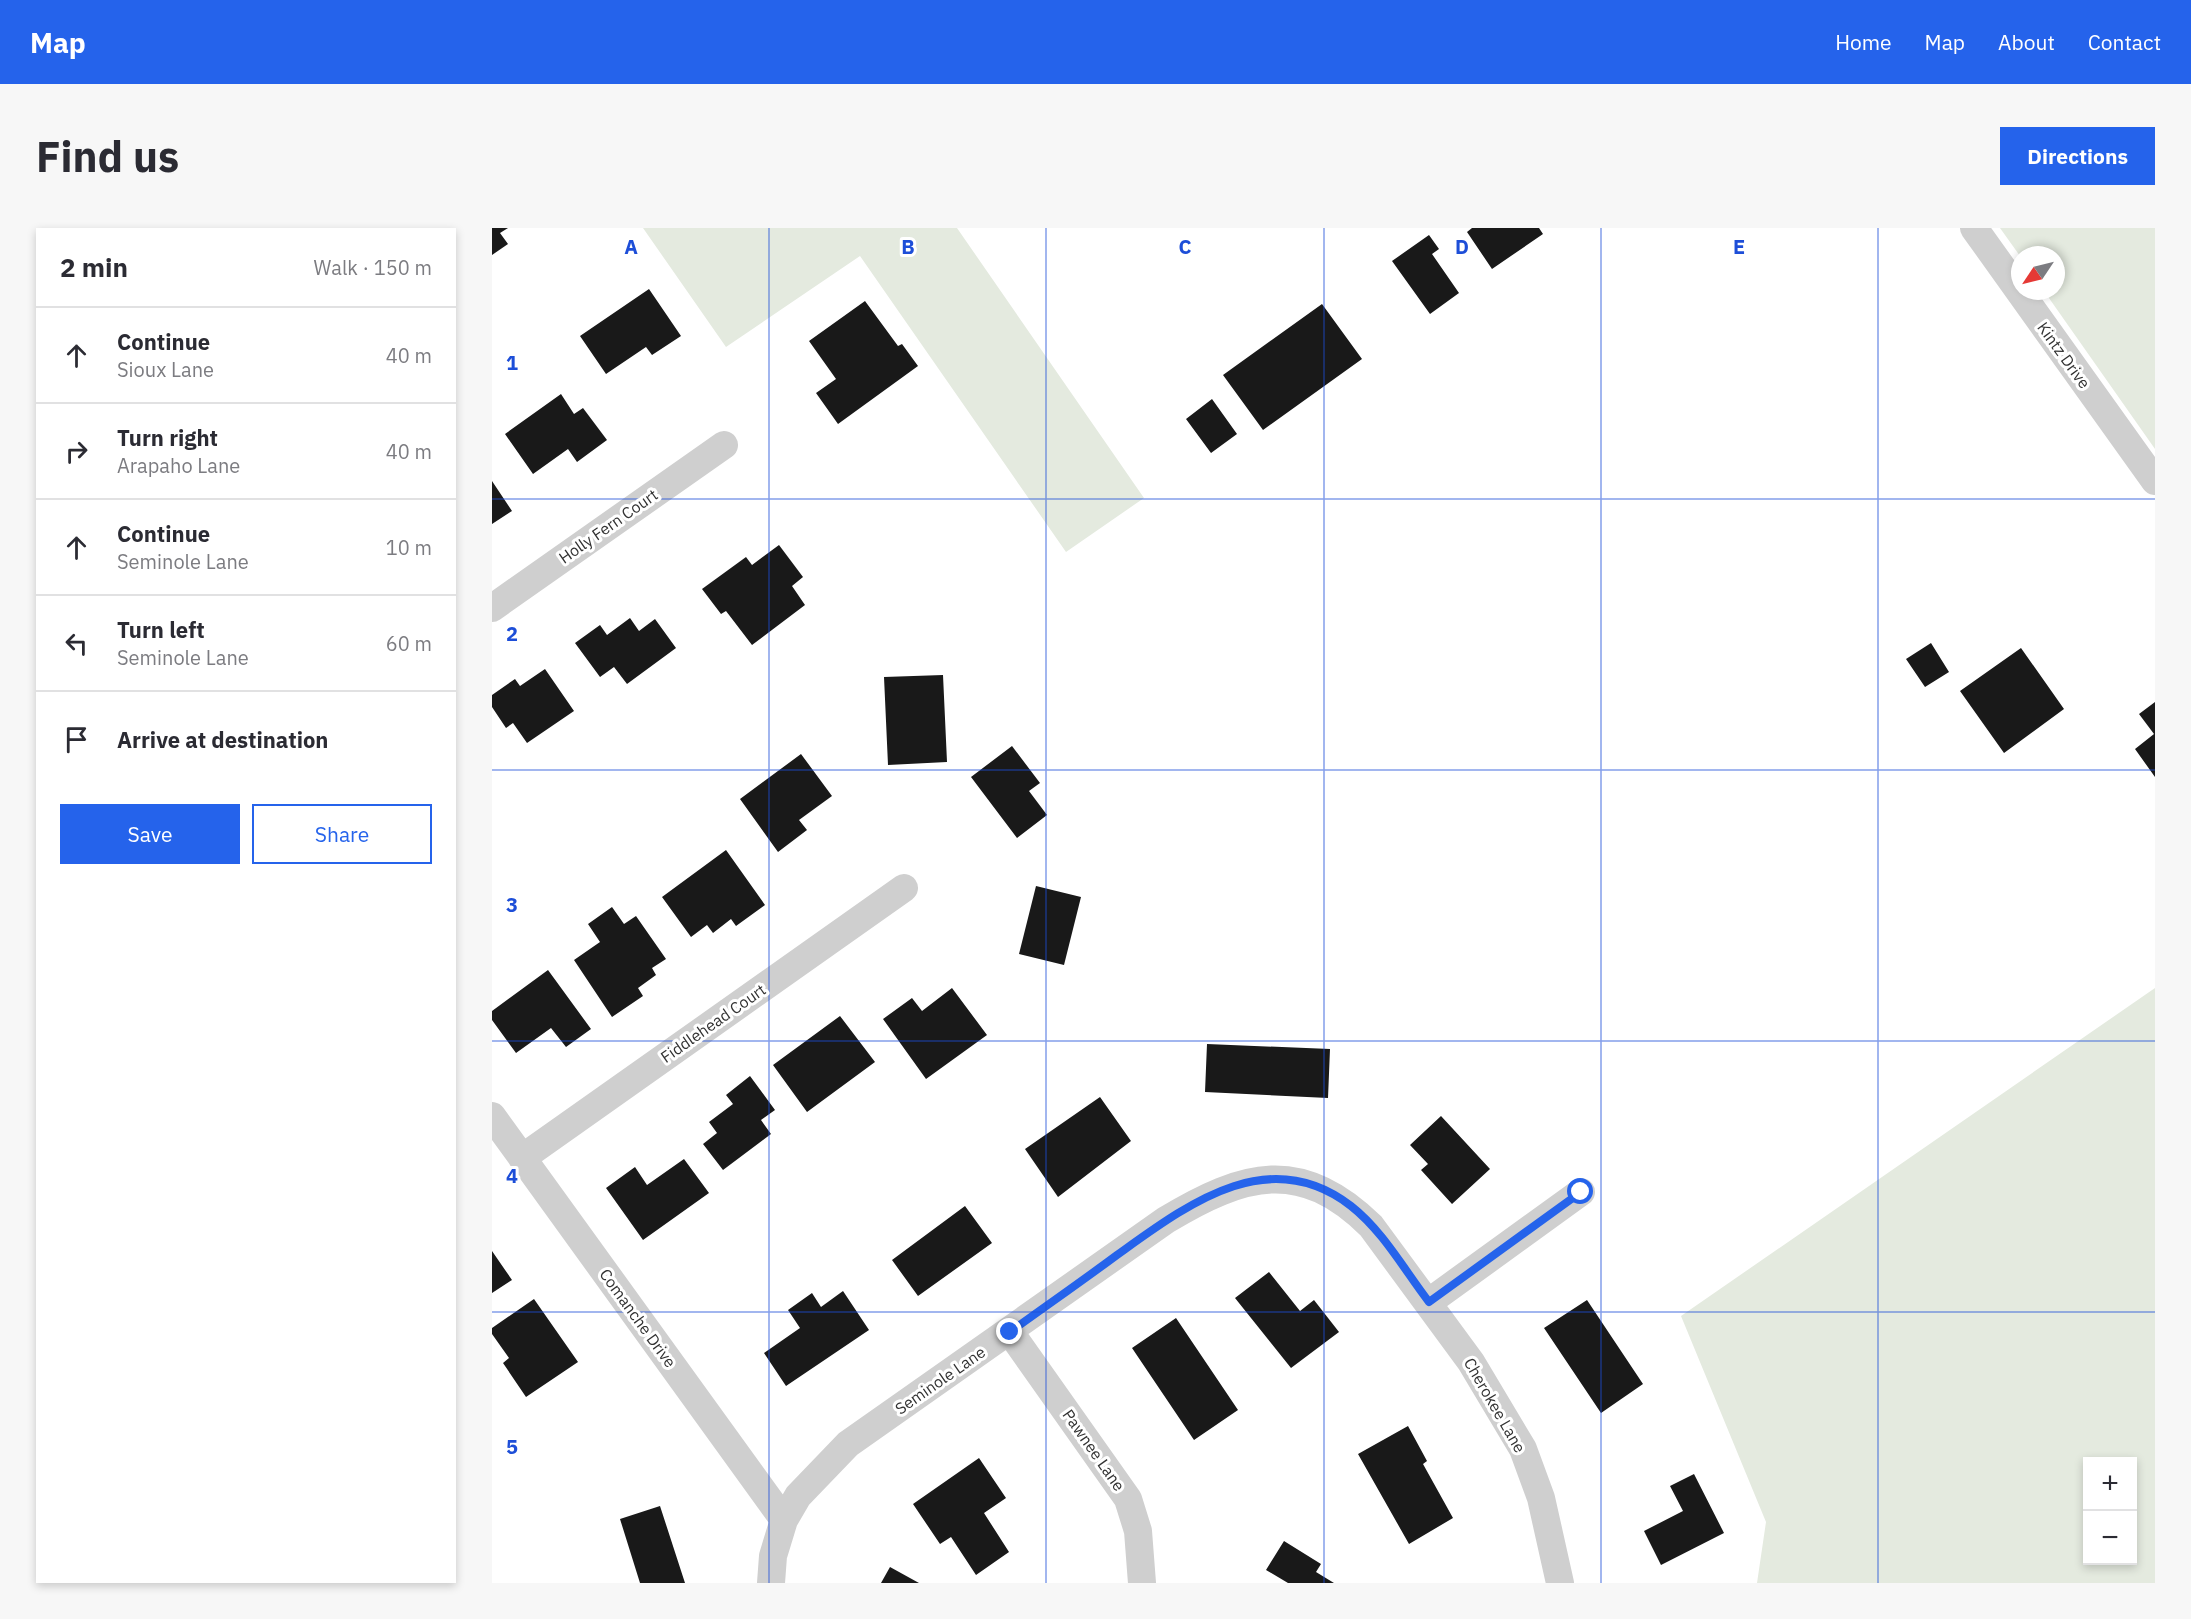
<!DOCTYPE html>
<html lang="en">
<head>
<meta charset="utf-8">
<style>
	:root { --surface:#fff; --page:#f7f7f7; --text:#2b2b33; --muted:#7c7c81; --line:#e1e1e2; --accent:#2563eb }
	body { margin:0; font-family:"IBM Plex Sans",sans-serif; background:var(--page); color:var(--text) }
	.controls { position:absolute; right:18px; bottom:18px; display:grid; overflow:hidden; border-radius:0px; box-shadow:0 3px 9px #0003 }
	.controls button { width:54px; height:54px; display:grid; place-items:center; padding:0; border:0; border-bottom:2px solid var(--line); background:var(--surface); color:var(--text); font:30px sans-serif }
	.compass { position:absolute; left:1519px; top:18px; width:54px; height:54px; border-radius:50%; background:var(--surface); box-shadow:0 3px 9px #0003; rotate:235deg }
	.stop { position:absolute; width:18px; height:18px; margin:-14px; border:4px solid #2563eb; border-radius:50%; background:#fff }
	.stop.end { background:#2563eb; border-color:#fff; box-shadow:0 2px 6px #0008 }
	.list { margin:0; padding:0; list-style:none }
	h2 { display:flex; justify-content:space-between; align-items:center; height:78px; margin:0; padding:0 24px; font-size:26px }
	h2 small { font-size:20px; font-weight:400; color:var(--muted) }
	.list li { display:grid; grid-template-columns:39px 1fr auto; gap:18px; align-items:center; box-sizing:border-box; height:96px; padding:0 24px; border-top:2px solid var(--line) }
	.list b { display:block; font-size:22px; white-space:nowrap }
	.list p { margin:0; font-size:20px; white-space:nowrap; color:var(--muted) }
	.list em { font-size:20px; font-style:normal; color:var(--muted) }
	.actions { display:flex; gap:12px; padding:18px 24px }
	.actions a { flex:1; padding:14px 0; border:2px solid var(--accent); border-radius:0px; text-align:center; font-size:21px; color:var(--accent) }
	.actions .main { background:var(--accent); color:#fff }
	.icon { flex:none; width:33px; height:33px; fill:none; stroke:currentColor; stroke-width:2; stroke-linecap:round; stroke-linejoin:round }
	.map { position:relative; flex:none; width:1663px; height:1355px; overflow:hidden; border-radius:0px }
	header { display:flex; align-items:center; gap:36px; box-sizing:border-box; height:84px; padding:0 30px; background:var(--accent); color:#fff }
	header strong { font-size:28px }
	nav { display:flex; gap:33px; margin-inline-start:auto; font-size:21px }
	.intro { display:flex; align-items:center; justify-content:space-between; box-sizing:border-box; height:144px; padding:0 36px }
	h1 { margin:0; font-size:42px }
	.button { padding:15px 27px; border-radius:0px; background:var(--accent); color:#fff; font-size:21px; font-weight:700 }
	main { display:flex; gap:36px; padding:0 36px }
	aside { flex:1; background:var(--surface); border-radius:0px; box-shadow:0 3px 9px #0003 }
	.map>svg:first-child { display:block }
</style>
</head>
<body>
<header>
<strong>Map</strong>
<nav><a>Home</a><a>Map</a><a>About</a><a>Contact</a></nav>
</header>
<div class="intro"><h1>Find us</h1><a class="button">Directions</a></div>
<main>
<aside>
<h2>2 min<small>Walk · 150 m</small></h2>
<ul class="list">
<li><svg class="icon" aria-label="ahead" viewBox="0 0 24 24"><path d="M12 20V5M6 11l6-6 6 6"/></svg><div><b>Continue</b><p>Sioux Lane</p></div><em>40 m</em></li>
<li><svg class="icon" aria-label="right" viewBox="0 0 24 24"><path d="M7 20v-9h11M14 6l5 5-5 5"/></svg><div><b>Turn right</b><p>Arapaho Lane</p></div><em>40 m</em></li>
<li><svg class="icon" aria-label="ahead" viewBox="0 0 24 24"><path d="M12 20V5M6 11l6-6 6 6"/></svg><div><b>Continue</b><p>Seminole Lane</p></div><em>10 m</em></li>
<li><svg class="icon" aria-label="left" viewBox="0 0 24 24"><path d="M17 20v-9H6M10 6l-5 5 5 5"/></svg><div><b>Turn left</b><p>Seminole Lane</p></div><em>60 m</em></li>
<li><svg class="icon" aria-label="arrive" viewBox="0 0 24 24"><path d="M6 21V4h12l-3 4 3 4H6"/></svg><div><b>Arrive at destination</b></div></li>
</ul>
<div class="actions"><a class="main">Save</a><a>Share</a></div>
</aside>
<div class="map">
<svg width="1663" height="1355" viewBox="0 0 1663 1355">
	<rect width="100%" height="100%" fill="#fff"/>
	<path fill="#e4eadf" fill-rule="evenodd" d="M151,0H465L652,270L574,324L368,28L234,119Z
		M1508,0H1663V221L1552,63H1564V27L1528,28Z
		M1663,760V1355H1265L1274,1294L1189,1088ZM1596,1234H1640V1332H1596Z"/>
	<path fill="#191919" d="M0,0H16L8,5L16,16L0,27Z
		M980,0H1047L1051,6L1000,41L975,4Z
		M937,7L947,21L940,26L967,65L938,86L900,33Z
		M157,61L189,108L160,127L154,119L114,146L88,108Z
		M373,73L406,118L410,116L426,138L346,196L324,165L344,151L317,113Z
		M830,76L870,131L771,202L731,147Z
		M69,166L82,186L91,180L115,212L85,234L76,221L41,246L13,206Z
		M720,171L745,206L719,225L694,191Z
		M0,253L20,283L0,296Z
		M287,317L311,349L300,358L313,377L260,417L234,383L229,386L210,361L254,329L260,337Z
		M138,390L147,403L163,391L184,420L135,456L122,439L108,449L83,415L108,397L115,407Z
		M1439,415L1457,444L1433,459L1414,431Z
		M1529,420L1572,481L1512,525L1468,463Z
		M53,441L82,483L35,515L21,495L14,500L0,479V467L23,451L28,458Z
		M451,447L455,534L396,537L392,449Z
		M1663,474V549L1643,521L1662,506L1647,486Z
		M520,518L548,555L537,563L555,587L525,610L479,549Z
		M309,526L340,568L307,592L315,602L286,624L248,571Z
		M234,622L273,677L244,698L239,691L221,705L215,697L199,709L170,669Z
		M544,658L589,669L572,737L527,726Z
		M120,679L132,696L144,688L174,731L160,740L164,747L146,760L151,768L120,789L82,732L108,714L96,696Z
		M56,742L99,801L74,819L59,800L24,825L0,792V783Z
		M460,760L495,807L434,851L391,791L420,770L430,783Z
		M348,788L383,834L315,884L281,837Z
		M715,816L838,821L836,870L713,864Z
		M258,848L283,882L269,892L279,906L231,942L211,916L225,905L217,894L241,876L234,867Z
		M608,869L639,913L566,969L533,921Z
		M949,888L998,941L960,976L929,942L936,936L918,917Z
		M192,931L217,965L151,1012L114,960L143,939L155,957Z
		M473,978L500,1015L426,1068L400,1032Z
		M0,1023L20,1052L0,1065Z
		M777,1044L808,1083L822,1072L847,1104L799,1140L743,1070Z
		M351,1063L377,1102L294,1158L272,1125L308,1100L296,1082L320,1065L329,1079Z
		M42,1071L86,1134L34,1169L11,1135L17,1130L0,1106V1100Z
		M1095,1072L1151,1156L1109,1185L1052,1100Z
		M684,1090L746,1182L702,1212L640,1120Z
		M916,1198L935,1233L931,1236L961,1290L917,1316L866,1226Z
		M487,1230L514,1270L492,1285L517,1324L484,1347L459,1309L448,1316L421,1276Z
		M1202,1246L1232,1305L1169,1337L1152,1303L1191,1283L1178,1258Z
		M168,1278L193,1355H148L128,1291Z
		M792,1313L829,1336L824,1344L842,1355H796L774,1342Z
		M398,1339L427,1355H389Z"/>
	<g fill="none" stroke-linecap="round" stroke-linejoin="round">
		<path stroke="#cfcfcf" stroke-width="28" d="M1482,0L1663,253
			M0,380L232,217
			M0,888L292,1292
			M30,930L412,660
			M937,1074L1089,964
			M518,1104L636,1271L646,1303L650,1355
			M279,1355L281,1328L292,1292L306,1268L356,1216L674,992C752,945 809,929 879,998L979,1134L1031,1221L1049,1270L1068,1355"/>
	</g>
	<g fill="none" stroke-linecap="round" stroke-linejoin="round">
		<path stroke="#2563eb" stroke-width="8" d="M518,1104C554,1078 590,1053 625,1027C695,977 776,914 859,978C891,1003 913,1043 937,1074L1089,964"/>
	</g>
	<path fill="none" stroke="#1d4ed8" stroke-width="1.5" stroke-opacity="0.55" d="M277,0V1355M554,0V1355M832,0V1355M1109,0V1355M1386,0V1355M0,271H1663M0,542H1663M0,813H1663M0,1084H1663"/>
	<g text-anchor="middle" dominant-baseline="central" stroke-width="6" stroke-linejoin="round" paint-order="stroke">
		<g font-size="16" fill="#323232" stroke="#fff">
			<text transform="translate(1572 127) rotate(54)">Kintz Drive</text>
			<text transform="translate(116 298) rotate(-35)">Holly Fern Court</text>
			<text transform="translate(221 795) rotate(-35)">Fiddlehead Court</text>
			<text transform="translate(146 1090) rotate(54)">Comanche Drive</text>
			<text transform="translate(448 1152) rotate(-35)">Seminole Lane</text>
			<text transform="translate(1003 1177) rotate(60)">Cherokee Lane</text>
			<text transform="translate(602 1222) rotate(55)">Pawnee Lane</text>
		</g>
	</g>
	<g font-size="20" text-anchor="middle" font-weight="bold" fill="#1d4ed8" stroke="#fff" stroke-width="6" stroke-linejoin="round" paint-order="stroke">
		<text x="139" y="26">A</text>
		<text x="416" y="26">B</text>
		<text x="693" y="26">C</text>
		<text x="970" y="26">D</text>
		<text x="1247" y="26">E</text>
		<text x="20" y="142">1</text>
		<text x="20" y="413">2</text>
		<text x="20" y="684">3</text>
		<text x="20" y="955">4</text>
		<text x="20" y="1226">5</text>
	</g>
</svg>
<div class="controls">
<button>+</button>
<button>−</button>
</div>
<svg class="compass" viewBox="-18 -18 36 36"><path d="M0-13l5 13h-10z" fill="#e53935"/><path d="M0 13l5-13h-10z" fill="#7c7c81"/></svg>
<div class="stop" style="left:1089px;top:964px"></div>
<div class="stop end" style="left:518px;top:1104px"></div>
</div>
</main>
</body>
</html>
